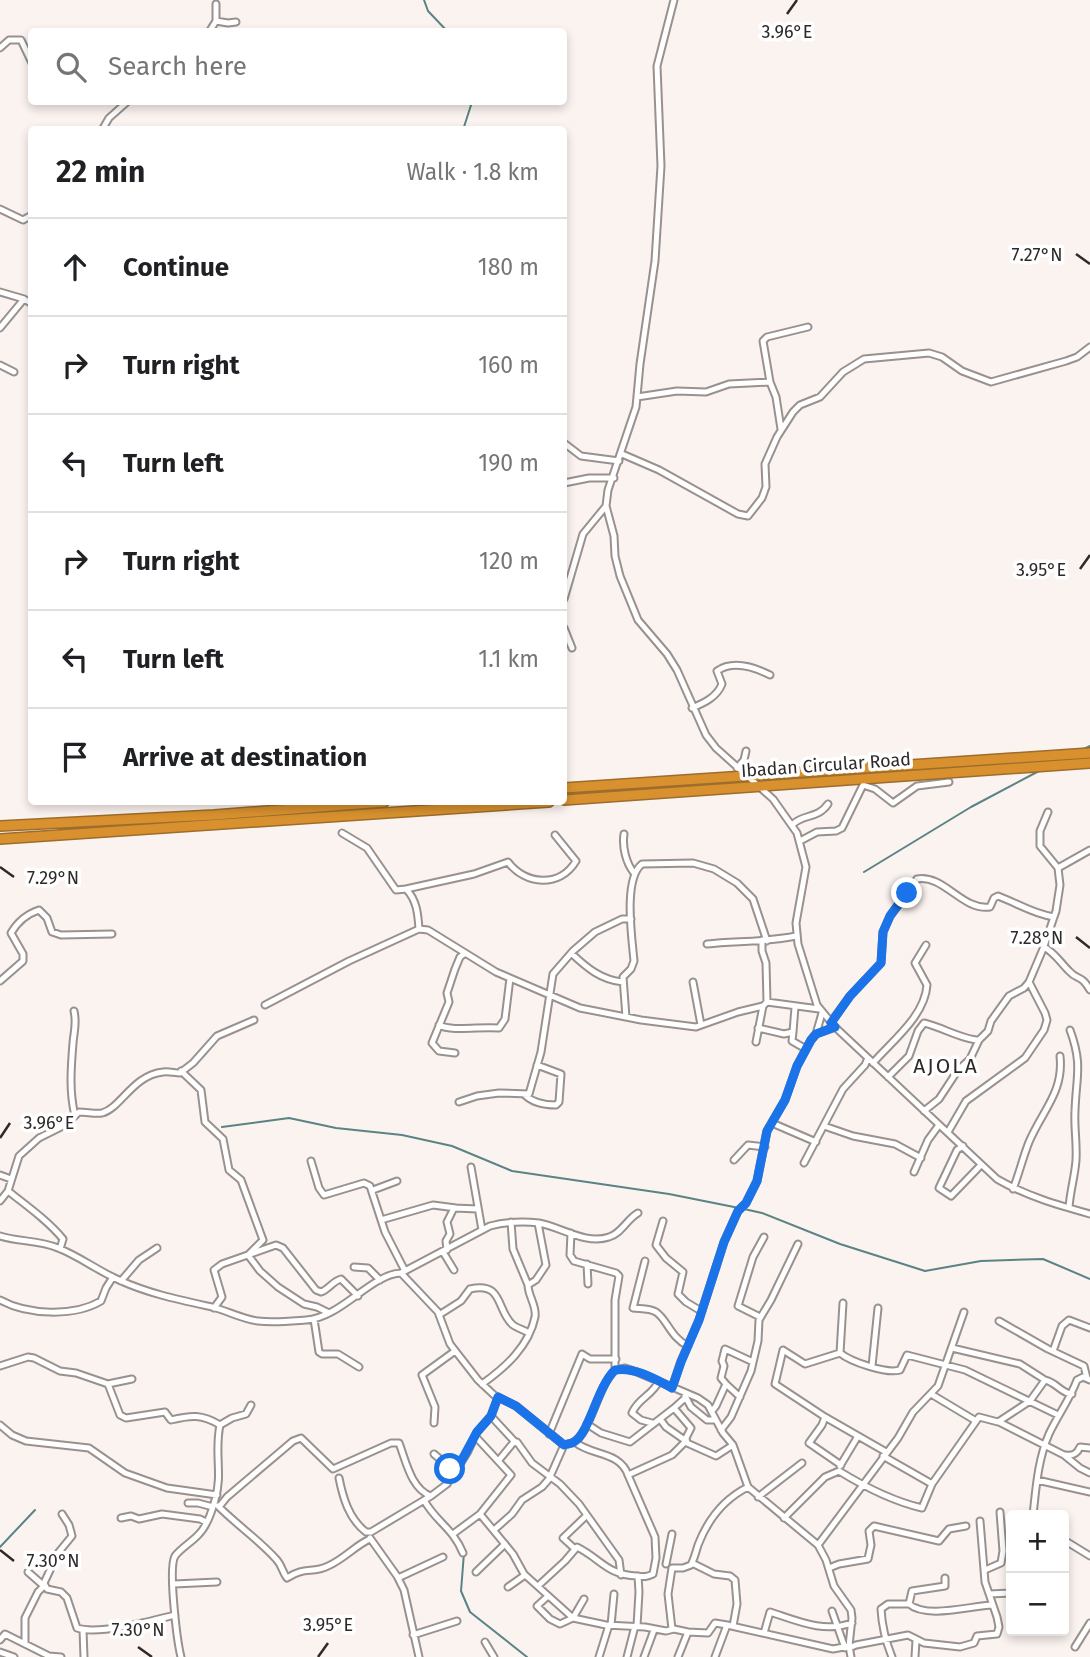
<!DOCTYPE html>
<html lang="en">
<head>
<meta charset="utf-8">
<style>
	:root { --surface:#fff; --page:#f2f2f2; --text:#202124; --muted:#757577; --line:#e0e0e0 }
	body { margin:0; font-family:"Fira Sans",sans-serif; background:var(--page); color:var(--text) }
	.controls { position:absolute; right:21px; bottom:21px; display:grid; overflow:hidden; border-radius:7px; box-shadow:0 4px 10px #0003 }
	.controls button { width:63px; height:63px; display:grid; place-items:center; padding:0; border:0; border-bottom:2px solid var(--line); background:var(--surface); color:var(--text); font:35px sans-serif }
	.stop { position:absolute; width:21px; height:21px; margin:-16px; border:5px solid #1a73e8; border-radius:50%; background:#fff }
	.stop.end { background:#1a73e8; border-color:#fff; box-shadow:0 2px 7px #0008 }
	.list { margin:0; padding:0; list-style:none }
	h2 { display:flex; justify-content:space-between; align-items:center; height:91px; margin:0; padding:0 28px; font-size:30px }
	h2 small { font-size:23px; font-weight:400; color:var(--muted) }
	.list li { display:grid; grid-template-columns:46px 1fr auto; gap:21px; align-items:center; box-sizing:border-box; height:98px; padding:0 28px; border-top:2px solid var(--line) }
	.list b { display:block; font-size:26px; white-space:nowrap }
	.list em { font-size:23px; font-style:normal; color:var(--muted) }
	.icon { flex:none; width:38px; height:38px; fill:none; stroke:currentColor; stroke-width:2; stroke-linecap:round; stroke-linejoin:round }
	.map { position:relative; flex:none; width:1090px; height:1657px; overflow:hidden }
	.search { position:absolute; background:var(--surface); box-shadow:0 4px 10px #0003; left:28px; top:28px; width:539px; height:77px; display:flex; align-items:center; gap:18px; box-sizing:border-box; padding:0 24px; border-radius:7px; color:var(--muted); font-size:26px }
	.panel { position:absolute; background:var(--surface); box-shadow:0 4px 10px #0003; left:28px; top:126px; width:539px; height:679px; border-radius:7px }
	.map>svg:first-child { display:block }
</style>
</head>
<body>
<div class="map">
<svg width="1090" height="1657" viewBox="0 0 1090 1657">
	<rect width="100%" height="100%" fill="#fbf3ef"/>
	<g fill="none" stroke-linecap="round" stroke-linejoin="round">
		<path stroke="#5a8386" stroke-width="2" d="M424,0L428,11L448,32
			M463,130L472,102
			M1082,750L1090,746
			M864,872L971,807L1039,771
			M222,1127L289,1118L336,1128L402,1135L452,1146L512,1171L669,1194L739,1208
			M744,1209L762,1213L840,1244L925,1271L981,1261L1043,1259L1090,1279
			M0,1547L35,1510
			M464,1553L461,1591L470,1612L527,1657"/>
		<g stroke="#99918e" stroke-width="9">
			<path id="minor" d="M674,0L657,66L661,166L655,261L640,364L636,407L608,490L606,506L614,536L615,556L620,576L638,620L667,654L677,670L706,735L716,748L773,799L797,833L806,867L796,923L798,944L817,1005L835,1027L997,1179C1026,1196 1058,1205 1090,1214
				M216,4V21
				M209,32L216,21L228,23L236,22
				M0,48L9,40H21L32,63
				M102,130L109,118L127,102
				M0,209L23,220L32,215
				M0,292L24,299L32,304
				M0,328L24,299
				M0,365L14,372
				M770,382L763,341L767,337L808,327
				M637,397L677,391L706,392L729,384L770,382L776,397L781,429
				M564,443L581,456L619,461
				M622,454L659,470L738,514L748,516L762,498L766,487L765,464L777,437L793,412L800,405L820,397L843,372L864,359L929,353L942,357L962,371L991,382L1066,361L1077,357L1090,347
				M564,483L589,478H614
				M564,599L583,534L606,506
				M564,628L572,648
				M692,708C704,703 717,697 722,684L717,671C733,660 754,667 770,675
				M737,768L744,760L746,751
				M792,825C803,813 817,820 828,804
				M342,833L367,848L396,890L406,889C417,900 418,915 419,929
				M624,834C622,847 626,863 634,873
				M800,841L817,832L836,831L842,828L863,785L875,789L893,803L917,786L949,782
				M1058,868L1090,850
				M406,889L474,874L508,862C525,885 560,888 576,861L555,835
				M707,944C737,941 767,942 796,936
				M1044,947C1055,953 1060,962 1069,971C1078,981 1081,974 1090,990
				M571,953C587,968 601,980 623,982
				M0,981L23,961V954L11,933C18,921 27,914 39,910L47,918L52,932L61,935L112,934
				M693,982L701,1025
				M767,1002L819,1009
				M265,1005L349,961L419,929L428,930L496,972L580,1008L641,1020L696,1027L738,1012L763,1006
				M74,1011C77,1024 74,1030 73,1043C71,1068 69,1091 75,1116
				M626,1017L623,977L631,969L634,961C632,938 623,879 642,864L693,863L714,869L737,883L753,899L767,941
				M831,1022L850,996L881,963L883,932L890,916L917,879C944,874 962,911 990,907L994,898L998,896C1017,903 1033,914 1054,917
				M439,1025C452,1032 482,1026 499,1028L505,1019L510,978
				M758,1028L784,1034L793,1032L792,1041L806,1049
				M793,1032L795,1007
				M816,1034L822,1013
				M756,1042L763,1006L767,1002L766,963L762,951V940
				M455,1053L439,1051L432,1043L449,1002L447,993L455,969L460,957L464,954
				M873,1063C892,1041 925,1016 927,985L915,963L926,945
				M181,1071L201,1090L205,1122L223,1139L229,1170L241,1180L263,1240L248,1255L260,1271L278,1287L304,1304L317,1307L329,1313
				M888,1077L909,1056L918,1031L924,1023C942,1027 963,1040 979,1040
				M525,1095C533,1103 546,1105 556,1105L559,1102L561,1074L537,1065
				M459,1102L477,1096L499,1093L529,1094L541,1052L553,974L573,951L595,932L622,919H631
				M924,1111L939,1099L958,1070L970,1059L979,1040L988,1031L991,1021L1009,996L1024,988L1029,982L1043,949L1056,911L1060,885L1058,868L1040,846V831L1048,812
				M772,1123L816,1142
				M824,1126L853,1136L895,1144L921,1158
				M948,1132L966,1101L1025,1058L1044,1030L1047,1020L1045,1013L1029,982
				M963,1146L957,1150L939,1188L951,1196L980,1166
				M734,1160L748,1145L765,1147
				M311,1161L319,1188L324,1195L364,1183L370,1186L385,1232L405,1271
				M804,1163L843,1089L865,1065L868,1058
				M471,1167L482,1230
				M914,1172L928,1140L939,1125
				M0,1175L11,1179
				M1013,1189C1019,1174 1023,1157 1029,1142C1042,1111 1064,1092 1060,1056
				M373,1190L397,1181
				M8,1191C27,1206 47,1220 63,1239L60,1249
				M0,1201L8,1191L19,1156L39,1138L65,1125L79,1112C87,1112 95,1114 102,1113C121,1108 133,1075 163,1072C168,1071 175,1073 180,1073L193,1063L217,1036L254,1020
				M1069,1208C1070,1191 1075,1176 1076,1160C1077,1143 1074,1127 1075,1111C1076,1077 1083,1065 1070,1030
				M381,1220L433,1205L456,1208
				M663,1221L656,1245L666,1258L683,1272L678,1294L686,1302L701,1311
				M511,1222L513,1249L528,1285
				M571,1233L570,1255L574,1261L616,1273L619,1276L615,1300V1370
				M0,1236C19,1242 39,1240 58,1248C79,1256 98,1271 119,1280C150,1294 180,1300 212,1307C228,1311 242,1319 258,1321C273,1323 292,1321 306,1320C341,1318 371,1274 401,1273L438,1312L450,1344L478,1380L494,1395L516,1406L564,1445C567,1444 571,1444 574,1442C591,1432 597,1387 615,1370L625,1368L637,1372L698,1398L708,1405L723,1433L733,1445L748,1487L818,1545L826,1560L834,1586L851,1610L852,1618L849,1646L851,1657
				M447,1250L446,1241L450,1234L447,1222L454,1208L478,1209
				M443,1252L454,1270
				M645,1261L633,1308C640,1309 649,1308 656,1312C667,1319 670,1337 688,1346
				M587,1264L588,1284
				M354,1267L368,1268L380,1280
				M401,1273L490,1226C506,1222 522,1221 539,1223C561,1227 586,1245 609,1237C621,1234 627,1219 638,1213
				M121,1281L139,1260L157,1248
				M0,1300C27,1315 74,1317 101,1301L106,1288L113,1277
				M214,1308L222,1297L214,1270L222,1264L276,1245L283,1248L316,1290L321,1292C329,1289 333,1281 341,1279L358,1296
				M439,1315L461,1301L470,1289C504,1281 496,1311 513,1325C517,1328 524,1330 529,1333
				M760,1317L738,1306L753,1257L764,1237
				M314,1319L319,1352L322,1354H338L359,1367
				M999,1321L1048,1349L1084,1366L1087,1378
				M952,1348L1020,1364L1045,1380
				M1053,1351L1062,1326L1069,1320L1090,1328
				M840,1353L843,1303
				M0,1366L28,1357L34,1358L60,1371L76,1373L108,1384L120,1415L126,1418L165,1412L171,1420C191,1415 202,1414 220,1425
				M872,1366L878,1308
				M108,1384L132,1379
				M482,1384C506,1367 529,1346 535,1317C537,1306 528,1296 528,1285L536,1280L546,1265L538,1223
				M726,1384L740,1397
				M672,1388L681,1361L699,1320L724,1242L738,1211L746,1203L757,1181L767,1131L785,1100L797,1066L811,1040L816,1034L835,1027
				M931,1394L976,1421
				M685,1396L691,1407L707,1420H715
				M685,1398L674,1408L691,1428L686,1438L687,1443L716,1456L733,1445
				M712,1411L716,1406L726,1384L721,1378L724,1366L722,1361L725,1349L753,1362
				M491,1416L515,1442
				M825,1417L886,1452
				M999,1422L1064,1455L1080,1468L1090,1473
				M434,1423L435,1407L422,1375L455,1351
				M652,1423L641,1420L632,1413C638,1398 652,1396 659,1381
				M587,1424L601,1433L630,1442L674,1408
				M0,1425L12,1435L26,1441L89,1448L125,1473L167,1488L217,1495
				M721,1430L731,1417L751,1371L758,1341L759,1320L771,1300L798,1244
				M549,1434L582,1354L590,1359H616
				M575,1442C591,1456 620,1451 628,1475
				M434,1454L455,1472
				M1066,1455C1073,1456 1077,1454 1080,1447L1090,1448
				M883,1456L932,1484
				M499,1460L513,1443L517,1442L532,1463L560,1484L579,1504L619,1560L621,1575
				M841,1465L809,1443L822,1425L825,1417L775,1384L783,1350L805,1364L840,1353C851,1362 887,1374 900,1370L907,1355L965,1370L1058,1415
				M840,1466L858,1436
				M339,1478C343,1498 349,1519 366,1532H371
				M1037,1480L1090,1492
				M758,1497L802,1463
				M424,1500C435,1521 453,1528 463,1553
				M188,1503H198L213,1507
				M218,1506C237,1525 259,1540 276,1559C282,1565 282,1572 287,1578C305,1566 312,1574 328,1566C344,1559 356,1545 370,1539
				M219,1507L227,1497L293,1441L301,1438L333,1469L391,1443H399C406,1461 411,1489 431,1496
				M62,1514L69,1525L72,1536L58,1553L44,1583L47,1589L61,1592L67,1598L77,1628C99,1635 151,1621 175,1615
				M480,1514L513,1554L524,1574L573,1618L606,1625L645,1627L666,1631L674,1629L688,1632
				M1033,1515C1036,1488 1038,1459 1049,1434C1058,1415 1070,1399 1077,1380L1083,1377L1090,1380
				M121,1518L131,1516L139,1519L162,1514L200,1519L206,1522
				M784,1518L825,1477L839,1471C865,1487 892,1501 922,1508L932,1484L979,1417L998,1422L1030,1401L1045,1380C1056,1382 1062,1394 1072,1394
				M494,1530L512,1514L522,1500L542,1487L549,1479L564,1445
				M371,1532L431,1496L447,1484L467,1453L477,1432L491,1416L498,1397
				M453,1534L480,1514L511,1475L475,1436
				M370,1538L397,1576L404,1590L419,1657
				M1064,1540L1090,1556
				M818,1545L898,1438L913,1412L938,1386L964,1312
				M575,1549L563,1538L586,1516
				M692,1563L714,1574L730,1576L735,1580L737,1604L733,1626
				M666,1564L672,1534
				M829,1568L839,1564L868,1559L871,1545L869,1531L874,1526L939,1541L949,1529L966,1526
				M985,1570L1001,1563L1003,1551L1000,1512
				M476,1572L505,1544
				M398,1578L443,1557
				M174,1584L217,1582
				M538,1586L565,1561L577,1547C601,1559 607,1575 637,1576C644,1577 647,1577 653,1574L656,1558L655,1537L628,1475L672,1455L686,1441L666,1427L660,1419
				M508,1587L525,1575
				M989,1594L1011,1593
				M548,1596L537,1606L550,1619L560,1624L573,1618L584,1599
				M909,1604L912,1591L945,1586V1578
				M832,1611L845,1648
				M611,1625L614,1594
				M637,1626L639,1592L638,1576
				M672,1629L668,1594L672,1568H683L691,1565C694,1559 696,1552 698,1545C708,1519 724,1499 748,1487
				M83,1630L84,1657
				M764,1633L770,1612C798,1621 823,1633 852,1623
				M413,1635L457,1621
				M0,1640L5,1634L49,1656L61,1657
				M485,1642L494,1657
				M25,1644V1618L38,1592L44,1586L28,1572
				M1075,1647L1090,1623
				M849,1648L856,1645L908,1635L924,1643L960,1647L974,1643L977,1636L997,1634L999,1627L997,1617L985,1582L980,1521
				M0,1652L14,1657
				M181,1657C177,1641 168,1568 175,1556C181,1548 192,1542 199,1534C207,1526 212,1511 215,1500C223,1474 214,1453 220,1425L232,1418L246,1414L251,1405
				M599,1657L609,1625
				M627,1657L635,1626
				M644,1657L654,1630
				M678,1657L688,1632L708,1633L715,1623L727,1625
				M715,1657L727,1625L833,1649L849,1646
				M892,1657C885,1640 882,1627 881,1609L888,1604H909C926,1619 970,1606 992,1605
				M915,1657L916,1640"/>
		</g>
		<g stroke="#9c6d2c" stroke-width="12">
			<path id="highway" d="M564,788L1090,753
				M564,800L1090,763
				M0,826L214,815L384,802
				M0,839L549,802"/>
		</g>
		<use href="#minor" stroke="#fff" stroke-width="5"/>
		<use href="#highway" stroke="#d8912e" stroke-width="9"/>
	</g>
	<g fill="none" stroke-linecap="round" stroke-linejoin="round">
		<path stroke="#1a73e8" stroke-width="9" d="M450,1469L455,1472L457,1469L477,1432L491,1416L498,1397L516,1406L564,1445C567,1444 571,1444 574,1442C590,1432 597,1387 615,1370C635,1367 655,1379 672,1388L681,1362L699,1320L724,1242L738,1211L746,1203L757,1181L767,1131L785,1100L797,1066L811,1040L816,1034L835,1027L831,1023L850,996L881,963L883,932L890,916L907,893"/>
	</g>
	<path fill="none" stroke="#2d2a29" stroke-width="2.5" d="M787,14L797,0M1076,254L1090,264M1080,569L1090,555M0,867L14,877M1076,937L1090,948M0,1138L10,1123M0,1550L14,1561M138,1647L152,1657M318,1657L328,1643"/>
	<g text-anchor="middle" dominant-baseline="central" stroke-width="7" stroke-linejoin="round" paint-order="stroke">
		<g font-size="18" fill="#2d2a29" stroke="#fff">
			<text transform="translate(826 765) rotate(-4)">Ibadan Circular Road</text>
		</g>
		<g font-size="21" letter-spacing="2" fill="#2d2a29" stroke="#fff">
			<text x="946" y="1066">AJOLA</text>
		</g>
	</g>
	<g font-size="18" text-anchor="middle" fill="#2d2a29" stroke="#fff" stroke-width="7" stroke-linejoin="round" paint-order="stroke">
		<text x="787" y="38">3.96°E</text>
		<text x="1037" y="261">7.27°N</text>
		<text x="1041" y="576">3.95°E</text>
		<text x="53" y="884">7.29°N</text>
		<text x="1037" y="944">7.28°N</text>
		<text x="49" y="1129">3.96°E</text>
		<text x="53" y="1567">7.30°N</text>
		<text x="328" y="1631">3.95°E</text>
		<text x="138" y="1636">7.30°N</text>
	</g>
</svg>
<div class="controls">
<button>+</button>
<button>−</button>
</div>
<div class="stop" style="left:450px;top:1469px"></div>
<div class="stop end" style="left:907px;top:893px"></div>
<div class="search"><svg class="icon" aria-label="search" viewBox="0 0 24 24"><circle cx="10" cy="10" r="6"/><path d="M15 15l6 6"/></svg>Search here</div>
<section class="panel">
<h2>22 min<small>Walk · 1.8 km</small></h2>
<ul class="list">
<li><svg class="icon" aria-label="ahead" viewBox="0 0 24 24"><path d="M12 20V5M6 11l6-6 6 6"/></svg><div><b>Continue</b></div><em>180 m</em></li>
<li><svg class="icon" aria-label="right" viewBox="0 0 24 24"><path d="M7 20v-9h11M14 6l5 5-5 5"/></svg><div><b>Turn right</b></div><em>160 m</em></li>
<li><svg class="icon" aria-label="left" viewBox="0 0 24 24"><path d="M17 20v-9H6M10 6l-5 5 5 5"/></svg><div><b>Turn left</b></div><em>190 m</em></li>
<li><svg class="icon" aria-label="right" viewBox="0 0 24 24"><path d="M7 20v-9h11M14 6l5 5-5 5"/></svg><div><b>Turn right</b></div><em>120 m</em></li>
<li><svg class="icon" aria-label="left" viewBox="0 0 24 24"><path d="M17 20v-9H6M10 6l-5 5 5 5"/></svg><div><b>Turn left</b></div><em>1.1 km</em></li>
<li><svg class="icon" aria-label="arrive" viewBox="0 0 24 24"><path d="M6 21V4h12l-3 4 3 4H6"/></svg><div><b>Arrive at destination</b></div></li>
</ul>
</section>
</div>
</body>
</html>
